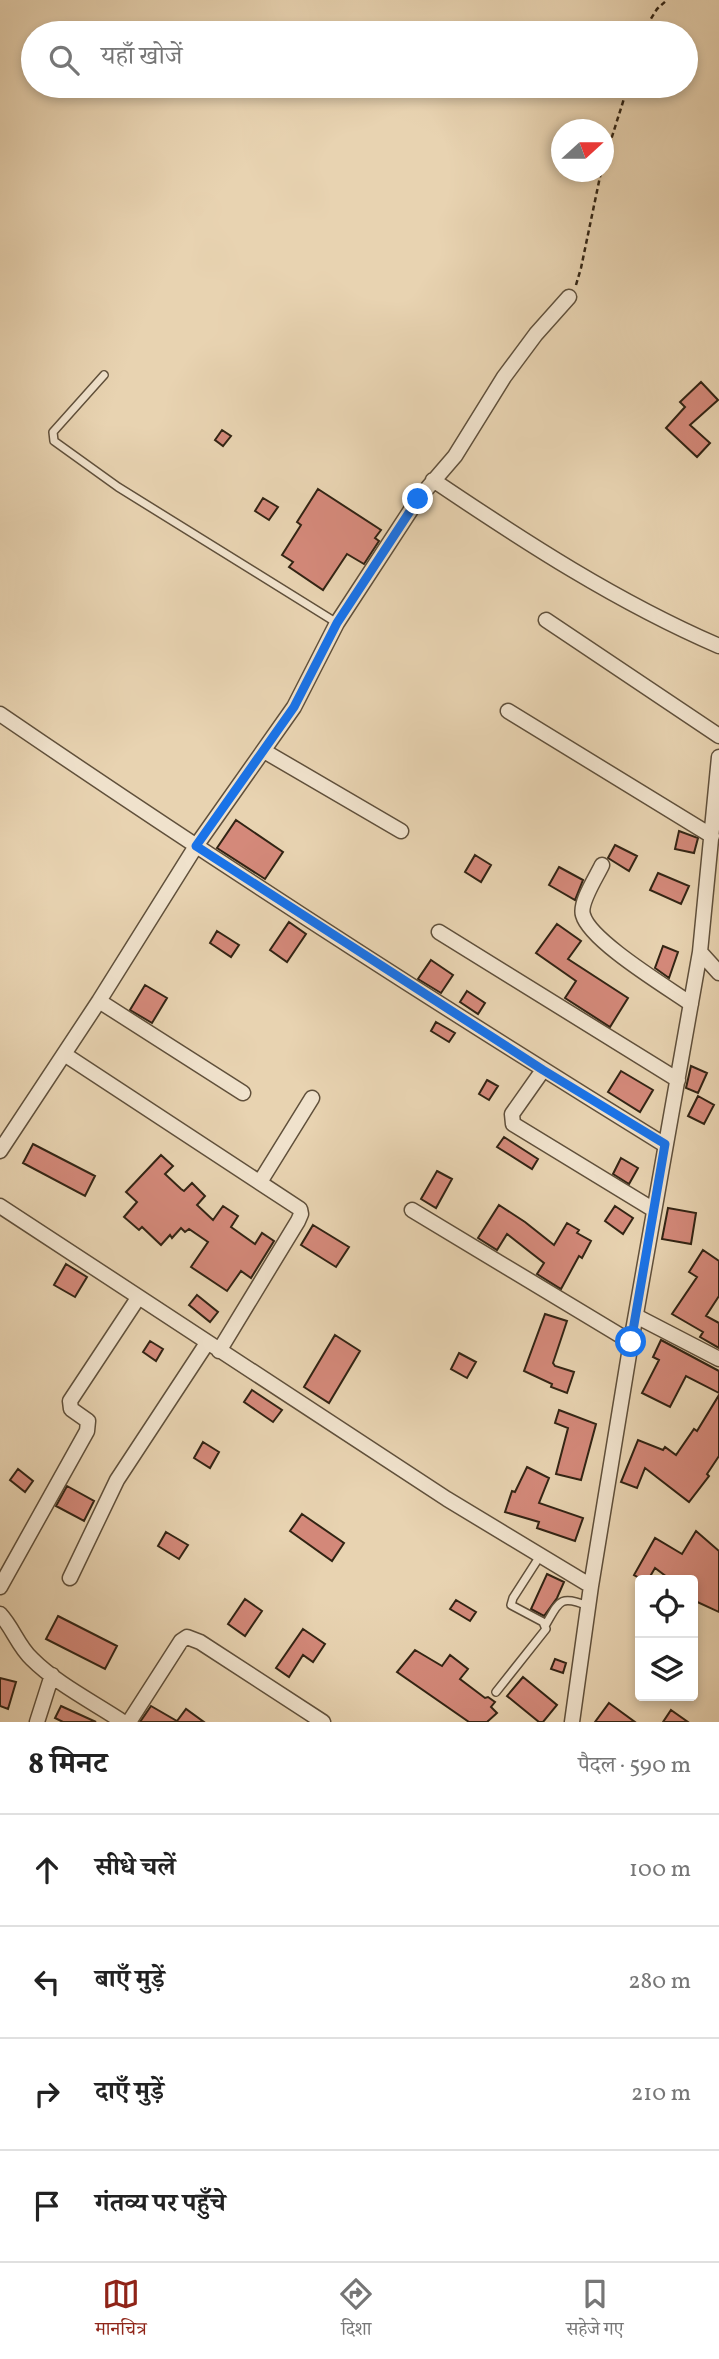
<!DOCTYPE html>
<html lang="hi">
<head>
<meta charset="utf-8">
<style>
	:root { --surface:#fff; --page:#f2f2f2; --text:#222; --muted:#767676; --line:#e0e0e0; --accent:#8f2418 }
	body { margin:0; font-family:Vollkorn,"Noto Serif Devanagari",serif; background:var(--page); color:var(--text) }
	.controls { position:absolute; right:21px; bottom:21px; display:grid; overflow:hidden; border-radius:7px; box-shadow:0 4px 10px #0003 }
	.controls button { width:63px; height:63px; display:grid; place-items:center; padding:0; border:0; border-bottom:2px solid var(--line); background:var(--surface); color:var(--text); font:35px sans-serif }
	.compass { position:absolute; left:551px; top:119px; width:63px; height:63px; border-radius:50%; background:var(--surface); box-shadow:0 4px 10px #0003; rotate:69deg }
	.stop { position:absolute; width:21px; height:21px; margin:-16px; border:5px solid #1a73e8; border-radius:50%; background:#fff }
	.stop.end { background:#1a73e8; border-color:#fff; box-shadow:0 2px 7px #0008 }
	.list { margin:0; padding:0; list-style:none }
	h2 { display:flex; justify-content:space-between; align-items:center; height:91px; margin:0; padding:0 28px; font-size:30px }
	h2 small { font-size:23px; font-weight:400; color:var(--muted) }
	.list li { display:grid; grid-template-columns:46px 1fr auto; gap:21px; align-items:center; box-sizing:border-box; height:112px; padding:0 28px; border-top:2px solid var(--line) }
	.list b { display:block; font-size:26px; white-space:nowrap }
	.list em { font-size:23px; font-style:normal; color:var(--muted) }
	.icon { flex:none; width:38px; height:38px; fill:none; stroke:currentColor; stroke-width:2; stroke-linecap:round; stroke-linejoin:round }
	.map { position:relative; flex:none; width:719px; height:1722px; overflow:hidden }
	.search { position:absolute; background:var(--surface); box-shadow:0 4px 10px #0003; left:21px; right:21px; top:21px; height:77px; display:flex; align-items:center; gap:18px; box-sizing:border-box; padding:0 24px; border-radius:38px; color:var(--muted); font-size:26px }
	.sheet { height:539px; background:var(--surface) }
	nav { display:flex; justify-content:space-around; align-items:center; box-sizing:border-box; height:98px; border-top:2px solid var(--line); background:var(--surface); font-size:19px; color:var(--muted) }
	nav a { display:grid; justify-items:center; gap:4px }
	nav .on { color:var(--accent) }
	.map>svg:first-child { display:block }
</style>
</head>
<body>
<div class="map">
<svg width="719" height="1722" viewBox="0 0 719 1722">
	<rect width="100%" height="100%" fill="#e8d3b1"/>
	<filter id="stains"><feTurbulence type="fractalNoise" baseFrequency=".00286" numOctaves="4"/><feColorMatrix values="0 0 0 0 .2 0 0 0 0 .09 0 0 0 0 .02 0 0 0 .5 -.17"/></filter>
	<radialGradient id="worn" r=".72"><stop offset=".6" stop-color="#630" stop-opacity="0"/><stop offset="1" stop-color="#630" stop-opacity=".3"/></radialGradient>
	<path fill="#d4897a" stroke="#322414" stroke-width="2" d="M701,382L718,400L690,425L710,443L697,457L666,428L685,407L680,402Z
		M222,430L231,436L223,446L215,440Z
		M318,489L381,530L375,538L379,541L364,564L347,554L323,590L289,567L293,562L282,555L301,525L297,522Z
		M263,498L278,507L269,520L255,511Z
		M236,820L283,852L265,879L217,848Z
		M679,831L698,838L694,853L675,849Z
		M615,845L637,856L629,871L608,858Z
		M475,855L491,865L481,882L465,872Z
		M559,867L583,880L575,900L549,885Z
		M658,873L689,886L681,904L650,890Z
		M289,922L306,934L287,962L270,950Z
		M557,924L581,941L568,959L628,998L610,1027L565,998L576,981L536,953Z
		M217,931L239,945L231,957L210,943Z
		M663,946L678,952L669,978L655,968Z
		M431,960L453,975L441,993L418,979Z
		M145,985L167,998L152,1023L130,1010Z
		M467,991L485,1003L478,1014L460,1002Z
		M436,1022L455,1033L449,1042L431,1031Z
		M691,1066L707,1073L698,1093L686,1088Z
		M621,1071L653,1090L640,1112L608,1092Z
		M487,1080L498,1086L489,1100L479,1094Z
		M698,1096L714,1105L704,1124L688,1116Z
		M504,1137L538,1159L532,1169L497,1147Z
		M33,1144L95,1176L85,1196L23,1163Z
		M161,1155L173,1166L165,1174L181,1189L184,1191L192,1183L205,1196L197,1205L213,1220L223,1206L238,1216L231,1227L255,1244L262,1233L274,1241L251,1278L241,1271L227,1291L191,1267L208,1242L189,1229L185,1232L181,1228L172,1238L170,1235L161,1245L142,1227L139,1230L124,1217L137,1202L126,1192Z
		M621,1158L638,1168L629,1184L613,1174Z
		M437,1171L452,1179L436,1208L421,1199Z
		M499,1205L525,1222L554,1245L567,1223L579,1230L577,1233L591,1241L582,1258L579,1256L561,1289L537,1274L544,1263L507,1234L497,1250L478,1238Z
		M615,1206L633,1218L623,1234L605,1221Z
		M668,1208L696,1213L691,1244L662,1239Z
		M313,1225L349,1247L336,1267L301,1245Z
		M703,1250L719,1261V1296L706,1316L719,1323V1348L700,1337L703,1332L672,1314L697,1277L689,1272Z
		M66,1264L87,1277L75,1297L54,1285Z
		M197,1295L218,1312L210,1322L189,1305Z
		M545,1314L567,1321L553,1363L555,1366L574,1372L567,1393L551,1387L552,1384L524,1371Z
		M335,1335L360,1351L329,1403L304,1387Z
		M661,1340L719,1371V1393L686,1376L670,1407L642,1393L659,1360L653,1357Z
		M150,1341L163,1349L156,1361L143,1352Z
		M459,1353L476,1362L467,1378L451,1369Z
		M252,1390L282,1410L273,1422L244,1402Z
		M719,1395V1456L707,1474L709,1476L689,1502L645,1468L637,1488L621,1482L638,1440L663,1450L665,1447L676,1455L694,1429L697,1431Z
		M559,1410L596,1424L581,1480L556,1474L568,1428L555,1423Z
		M203,1442L219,1452L210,1468L194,1458Z
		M527,1467L549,1478L539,1503L583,1518L575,1541L537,1528L539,1522L505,1512L512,1491L515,1492Z
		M18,1469L33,1481L25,1492L10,1480Z
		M67,1486L94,1501L84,1521L56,1506Z
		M302,1514L344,1543L332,1561L290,1531Z
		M696,1531L719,1551V1612L693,1600V1580H671L655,1568L648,1580H643L634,1575L655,1538L682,1554Z
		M166,1532L188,1545L179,1559L158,1546Z
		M547,1574L564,1582L557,1598L544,1616L531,1609Z
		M245,1599L262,1611L245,1636L228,1624Z
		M456,1600L476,1612L470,1621L450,1609Z
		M58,1616L117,1646L105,1669L46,1639Z
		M303,1629L325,1644L313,1662L303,1655L289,1677L276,1668Z
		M415,1650L442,1666L450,1655L468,1669L460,1679L485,1698L488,1697L495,1702L491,1707L497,1713L487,1722H469L397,1672Z
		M555,1659L566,1663L563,1673L551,1669Z
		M523,1677L557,1705L543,1722H539L507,1696Z
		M0,1678L16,1682L8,1709L0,1706Z
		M609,1703L635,1722H595Z
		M61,1706L96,1722H63L55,1718Z
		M151,1706L177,1721L186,1709L204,1722H140Z
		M671,1710L688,1722H663Z"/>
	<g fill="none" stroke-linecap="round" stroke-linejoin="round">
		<g stroke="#60503b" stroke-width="10">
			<path id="service" d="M104,375L53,432L54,441L118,487L337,623
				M545,1626C559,1602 559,1594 588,1606
				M496,1692L546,1629L543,1622L511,1605L513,1598L540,1556"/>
		</g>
		<g stroke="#60503b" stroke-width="17">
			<path id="minor" d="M433,480C525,542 617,602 719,646
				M546,620L719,736
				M508,711L712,836
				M0,714C218,863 440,1006 665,1145
				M264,751L401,831
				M602,865C597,876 579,903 583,915C590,941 667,987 691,1004
				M439,932L678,1080
				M700,952L719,973
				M99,1001L243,1093
				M64,1054L300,1209L301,1214L298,1221L219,1351
				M543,1070L512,1114L513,1124L654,1210
				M0,1151L99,1001L196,846L294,707L337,623L418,499L455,456L504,377L536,334L569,297
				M260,1182L312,1098
				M0,1206L447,1499L591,1586
				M412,1210L631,1342
				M636,1316L719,1359
				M70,1578L117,1480L207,1343
				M0,1587L87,1431L88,1421L71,1409L70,1401L138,1298
				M0,1614C13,1628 18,1646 32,1659C57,1684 93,1702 123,1722
				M37,1722L52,1675
				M129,1722L181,1641L187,1637L200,1642L323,1722
				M572,1722L591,1586L631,1342L700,952L719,757"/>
		</g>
		<path stroke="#322414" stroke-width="2.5" stroke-dasharray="5 3.5" stroke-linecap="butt" d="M642,33L657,9L667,0
			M604,162L628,86
			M576,285L581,268L601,172"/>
		<use href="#service" stroke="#f0e2cc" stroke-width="7"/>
		<use href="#minor" stroke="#f0e2cc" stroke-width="14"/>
	</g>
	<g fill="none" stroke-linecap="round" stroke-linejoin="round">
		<path stroke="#1a73e8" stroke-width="9" d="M418,499L337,623L294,707L196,846L543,1070L665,1144L631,1342"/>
	</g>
	<rect width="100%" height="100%" filter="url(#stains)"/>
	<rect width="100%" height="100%" fill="url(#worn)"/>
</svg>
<div class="controls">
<button><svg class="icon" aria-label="locate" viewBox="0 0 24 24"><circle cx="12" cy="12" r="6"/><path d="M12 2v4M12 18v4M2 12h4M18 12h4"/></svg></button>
<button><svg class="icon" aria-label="layers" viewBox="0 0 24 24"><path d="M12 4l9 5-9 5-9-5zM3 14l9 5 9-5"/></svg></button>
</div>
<svg class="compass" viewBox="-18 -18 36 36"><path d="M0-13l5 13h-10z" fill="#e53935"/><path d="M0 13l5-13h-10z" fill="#767676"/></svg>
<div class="stop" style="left:631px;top:1342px"></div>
<div class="stop end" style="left:418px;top:499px"></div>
<div class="search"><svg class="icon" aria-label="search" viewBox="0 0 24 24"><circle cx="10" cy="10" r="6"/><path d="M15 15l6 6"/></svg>यहाँ खोजें</div>
</div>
<section class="sheet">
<h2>8 मिनट<small>पैदल · 590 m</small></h2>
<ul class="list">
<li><svg class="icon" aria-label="ahead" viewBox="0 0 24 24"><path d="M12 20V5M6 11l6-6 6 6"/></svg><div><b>सीधे चलें</b></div><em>100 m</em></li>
<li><svg class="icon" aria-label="left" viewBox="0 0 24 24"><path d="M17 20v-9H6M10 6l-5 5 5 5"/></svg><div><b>बाएँ मुड़ें</b></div><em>280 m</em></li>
<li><svg class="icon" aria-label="right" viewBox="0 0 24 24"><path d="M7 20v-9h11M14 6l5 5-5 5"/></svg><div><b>दाएँ मुड़ें</b></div><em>210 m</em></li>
<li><svg class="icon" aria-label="arrive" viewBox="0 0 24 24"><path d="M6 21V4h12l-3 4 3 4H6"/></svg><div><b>गंतव्य पर पहुँचे</b></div></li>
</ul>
</section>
<nav>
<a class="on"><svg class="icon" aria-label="map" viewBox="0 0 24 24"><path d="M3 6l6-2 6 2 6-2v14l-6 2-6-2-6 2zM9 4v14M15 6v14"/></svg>मानचित्र</a>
<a><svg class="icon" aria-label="directions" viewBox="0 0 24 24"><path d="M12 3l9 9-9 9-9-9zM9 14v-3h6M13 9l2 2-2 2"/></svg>दिशा</a>
<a><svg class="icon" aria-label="saved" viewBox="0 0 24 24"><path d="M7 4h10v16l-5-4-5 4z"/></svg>सहेजे गए</a>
</nav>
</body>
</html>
